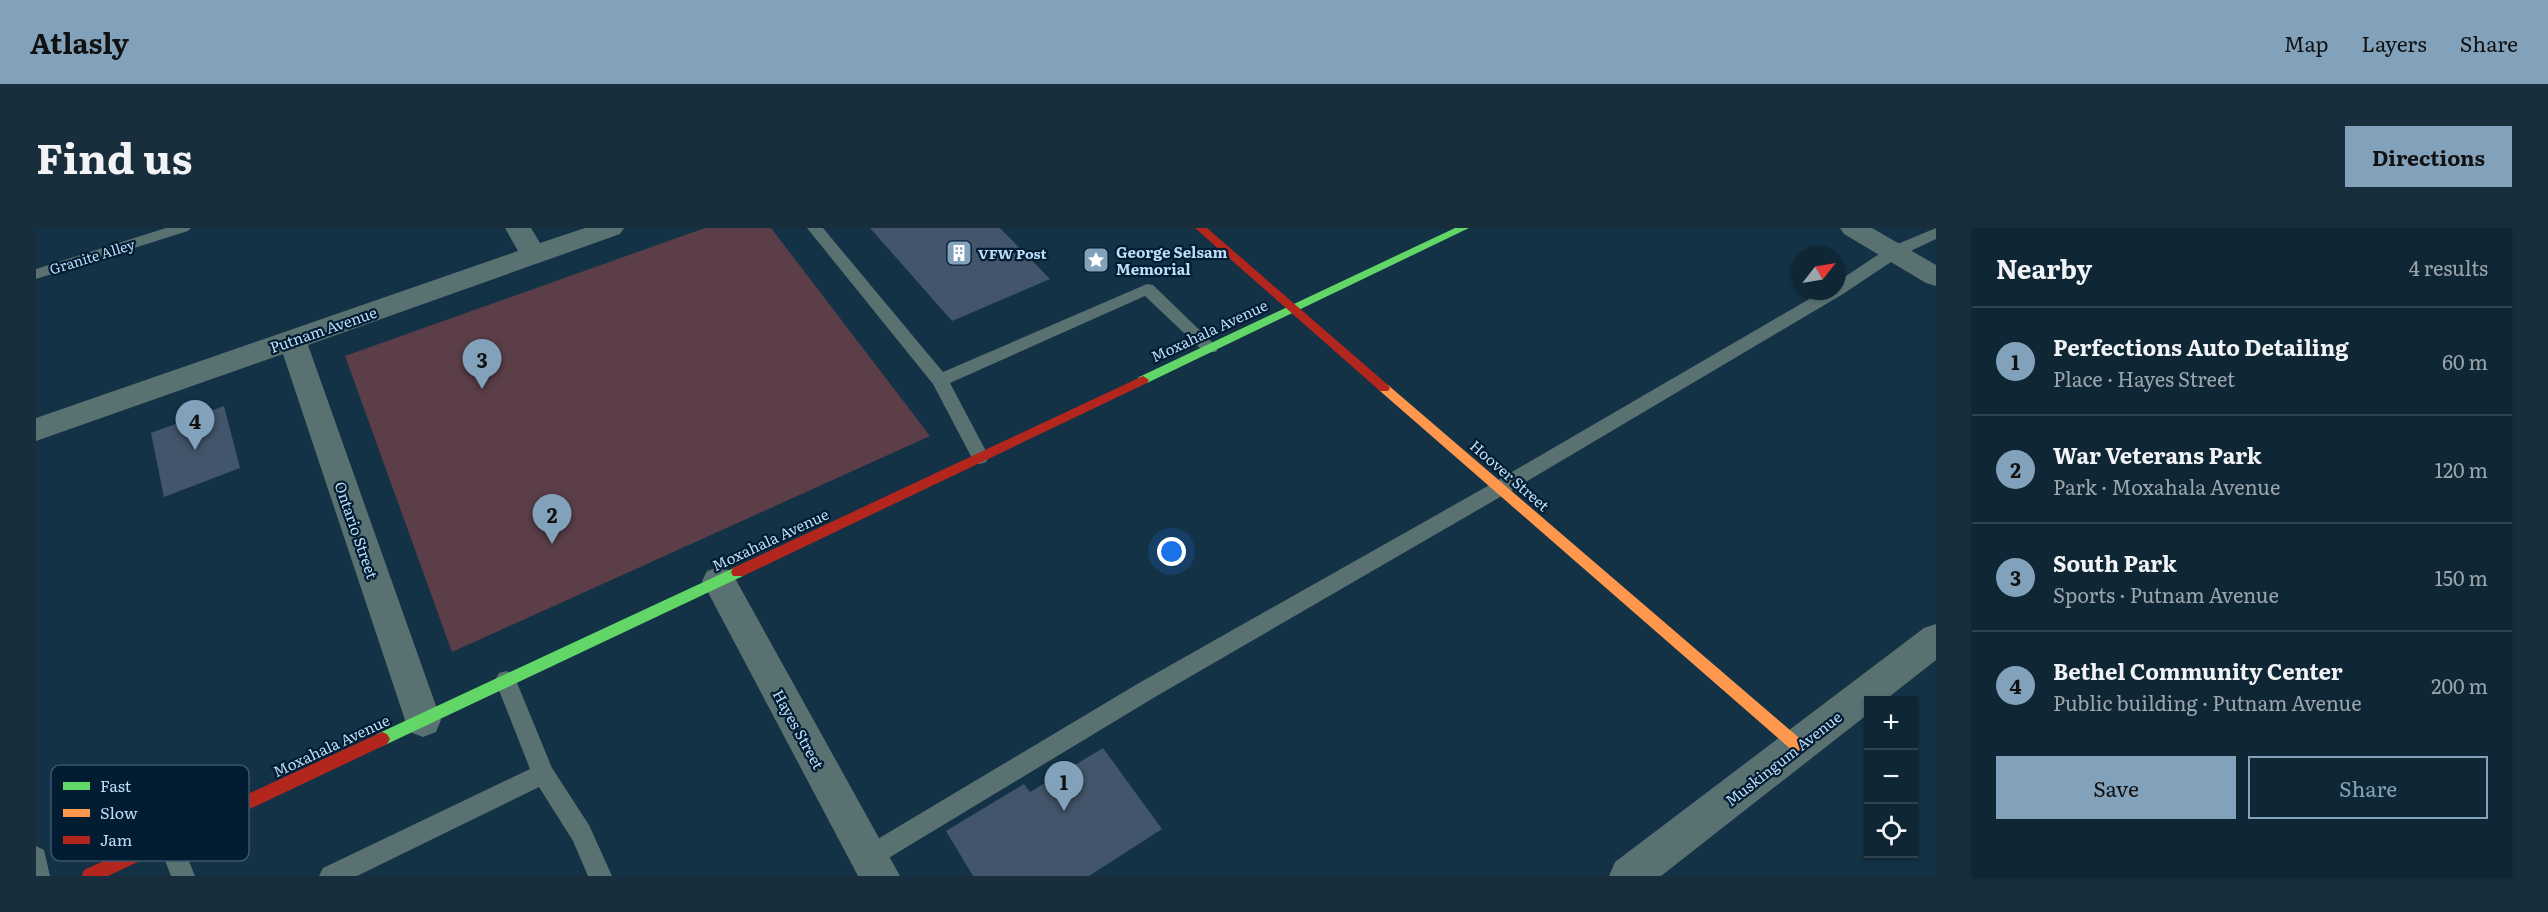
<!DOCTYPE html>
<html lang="en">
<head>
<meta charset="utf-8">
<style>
	:root { --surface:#0f2634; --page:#182e3c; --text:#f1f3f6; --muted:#9ba5ac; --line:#2f434f; --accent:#82a1ba }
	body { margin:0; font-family:Literata,serif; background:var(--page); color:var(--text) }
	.controls { position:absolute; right:18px; bottom:18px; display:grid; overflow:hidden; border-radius:0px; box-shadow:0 2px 4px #0004 }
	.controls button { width:54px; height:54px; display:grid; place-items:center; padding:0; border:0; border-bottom:2px solid var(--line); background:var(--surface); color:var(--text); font:30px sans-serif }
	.compass { position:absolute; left:1756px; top:18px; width:54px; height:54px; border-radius:50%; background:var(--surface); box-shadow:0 2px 4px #0004; rotate:59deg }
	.you { position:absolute; left:1136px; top:324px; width:21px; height:21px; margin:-15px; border:4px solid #fff; border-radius:50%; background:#1a73e8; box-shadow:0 0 0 9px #1a73e833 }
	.badge { display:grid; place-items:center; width:39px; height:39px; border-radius:50%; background:var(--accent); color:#111; font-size:20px; font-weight:700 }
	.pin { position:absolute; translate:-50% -50px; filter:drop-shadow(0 2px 3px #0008) }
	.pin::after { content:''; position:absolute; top:32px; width:21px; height:18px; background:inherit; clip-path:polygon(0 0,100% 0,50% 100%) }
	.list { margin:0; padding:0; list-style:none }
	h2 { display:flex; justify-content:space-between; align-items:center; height:78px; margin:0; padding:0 24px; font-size:26px }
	h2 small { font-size:20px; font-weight:400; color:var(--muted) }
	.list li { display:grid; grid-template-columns:39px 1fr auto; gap:18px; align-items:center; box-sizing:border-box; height:108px; padding:0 24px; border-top:2px solid var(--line) }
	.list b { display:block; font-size:22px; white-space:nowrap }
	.list p { margin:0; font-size:20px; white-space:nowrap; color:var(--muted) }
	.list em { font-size:20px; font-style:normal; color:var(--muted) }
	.actions { display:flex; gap:12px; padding:18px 24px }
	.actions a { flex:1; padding:14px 0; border:2px solid var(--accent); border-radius:0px; text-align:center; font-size:21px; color:var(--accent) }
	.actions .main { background:var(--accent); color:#111 }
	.icon { flex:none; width:33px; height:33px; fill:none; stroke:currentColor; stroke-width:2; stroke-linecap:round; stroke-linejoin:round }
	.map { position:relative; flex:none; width:1900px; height:648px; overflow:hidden; border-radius:0px }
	header { display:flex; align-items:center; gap:36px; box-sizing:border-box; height:84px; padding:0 30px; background:var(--accent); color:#111 }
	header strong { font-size:28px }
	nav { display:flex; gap:33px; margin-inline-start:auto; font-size:21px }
	.intro { display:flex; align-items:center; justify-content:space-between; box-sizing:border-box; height:144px; padding:0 36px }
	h1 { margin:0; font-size:42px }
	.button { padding:15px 27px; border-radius:0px; background:var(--accent); color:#111; font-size:21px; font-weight:700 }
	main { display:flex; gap:36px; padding:0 36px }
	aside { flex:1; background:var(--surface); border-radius:0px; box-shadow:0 2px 4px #0004 }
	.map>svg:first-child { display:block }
</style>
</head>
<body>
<header>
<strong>Atlasly</strong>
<nav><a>Map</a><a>Layers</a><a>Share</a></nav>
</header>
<div class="intro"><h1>Find us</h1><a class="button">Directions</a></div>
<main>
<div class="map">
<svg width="1900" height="648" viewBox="0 0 1900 648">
	<rect width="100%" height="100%" fill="#143246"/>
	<path fill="#5b3e48" d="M669,0H735L894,208L416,424L309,128Z"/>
	<path fill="#42556a" d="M834,0H964L1014,51L916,93Z
		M188,178L204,240L128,269L115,205Z
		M1067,520L1126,601L1053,648H937L910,603L988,556L994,564Z"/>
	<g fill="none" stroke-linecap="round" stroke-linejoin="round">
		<path fill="#5a7171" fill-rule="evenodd" d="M130,0H155L152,3L0,51V41Z
			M771,0H787L907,144L1111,56L1117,57L1182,120L1180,124H1168L1109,68L914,155L953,229L950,234L944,236L938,234L897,156Z
			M1900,0V11L1864,28L1807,66L1471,265L1119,469L841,637L833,641L825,637L821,629L825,621L1103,455L1457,255L1787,63H1801V54L1852,20Z
			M470,443L477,445L516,540L553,597L576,648H552L537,613L503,559L321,648H283L287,640L494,541L459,452L463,445Z
			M133,601L141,604L159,648H135L121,612L125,604Z
			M0,618L8,622L14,648H0Z"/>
		<path fill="#5a7171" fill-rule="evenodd" d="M469,0H495L504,15L549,0H588L584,6L272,117L405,492L400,504L387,509L374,504L369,492L247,126L0,213V190L482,23Z
			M1804,0H1836L1900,37V58L1890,55L1808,6Z
			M683,339L695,343L864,648H822L666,353L671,343Z
			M1900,396V432L1849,472H1832V486L1625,648H1573L1579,634L1888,400Z"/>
		<path fill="#63d668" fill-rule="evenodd" d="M1419,0H1433L1111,155H1103L1101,152L1103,149Z
			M702,338L707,340L709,344L707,348L351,516L346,518L341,516L338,511L341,506Z"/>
		<path fill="#ff974d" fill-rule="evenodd" d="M1348,156L1352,157L1768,514L1771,519L1768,524L1763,526L1758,524L1344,163L1342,160L1344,157Z"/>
		<path fill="#b3261e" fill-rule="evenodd" d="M1159,0H1171L1352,157L1354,160L1352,163H1344Z
			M1107,148L1113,152L1111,155L707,348H697L695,344L697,340Z
			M346,504L351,506L354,511L351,516L72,648H46L48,642Z"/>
	</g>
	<defs>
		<g id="building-square" transform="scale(1.35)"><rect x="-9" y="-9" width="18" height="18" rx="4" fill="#82a1ba" stroke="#021c31"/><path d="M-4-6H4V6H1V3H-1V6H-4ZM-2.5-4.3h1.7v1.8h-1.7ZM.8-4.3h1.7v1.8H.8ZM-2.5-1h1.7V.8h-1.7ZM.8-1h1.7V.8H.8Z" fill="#fff"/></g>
		<g id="sight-square" transform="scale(1.35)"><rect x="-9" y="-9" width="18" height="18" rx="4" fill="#82a1ba" stroke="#021c31"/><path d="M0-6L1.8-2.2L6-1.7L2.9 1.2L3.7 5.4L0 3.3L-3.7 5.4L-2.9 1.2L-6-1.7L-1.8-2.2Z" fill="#fff"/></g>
	</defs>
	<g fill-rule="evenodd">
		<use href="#building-square" x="923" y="25"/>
		<use href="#sight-square" x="1060" y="32"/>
	</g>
	<g text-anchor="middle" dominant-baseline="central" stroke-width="4.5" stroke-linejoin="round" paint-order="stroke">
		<g font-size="14" font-weight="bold" fill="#bdddf9" stroke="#021c31" text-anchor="start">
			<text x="942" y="25">VFW Post</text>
		</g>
		<g font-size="14" fill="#bdddf9" stroke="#021c31">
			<text transform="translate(56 28) rotate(-17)">Granite Alley</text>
		</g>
		<g font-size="15" font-weight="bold" fill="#bdddf9" stroke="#021c31" text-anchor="start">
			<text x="1080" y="23">George Selsam<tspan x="1080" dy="17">Memorial</tspan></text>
		</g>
		<g font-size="15" fill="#bdddf9" stroke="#021c31">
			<text transform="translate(287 101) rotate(-19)">Putnam Avenue</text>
			<text transform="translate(1173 102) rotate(-25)">Moxahala Avenue</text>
			<text transform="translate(1474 247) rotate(41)">Hoover Street</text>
			<text transform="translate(321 302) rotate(71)">Ontario Street</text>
			<text transform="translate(734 311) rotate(-25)">Moxahala Avenue</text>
			<text transform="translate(763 501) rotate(61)">Hayes Street</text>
			<text transform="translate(295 517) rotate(-25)">Moxahala Avenue</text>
			<text transform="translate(1747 530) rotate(-38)">Muskingum Avenue</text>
		</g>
	</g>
	<rect x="15" y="537" width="198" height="96" rx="9" fill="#021c31" stroke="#3a566d" stroke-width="1.5"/>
	<rect x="27" y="554" width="27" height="8" fill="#63d668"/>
	<rect x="27" y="581" width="27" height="8" fill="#ff974d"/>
	<rect x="27" y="608" width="27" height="8" fill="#b3261e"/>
	<g font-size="16" fill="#bdddf9">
		<text x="64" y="564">Fast</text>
		<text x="64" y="591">Slow</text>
		<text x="64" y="618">Jam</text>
	</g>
</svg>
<div class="controls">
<button>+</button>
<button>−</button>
<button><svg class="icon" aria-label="locate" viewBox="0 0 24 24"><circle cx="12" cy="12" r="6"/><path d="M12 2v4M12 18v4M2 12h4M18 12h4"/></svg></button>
</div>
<svg class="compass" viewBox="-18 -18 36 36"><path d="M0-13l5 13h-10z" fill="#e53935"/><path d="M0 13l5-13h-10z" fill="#9ba5ac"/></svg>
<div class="you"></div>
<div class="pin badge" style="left:1028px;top:583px">1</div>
<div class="pin badge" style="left:516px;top:316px">2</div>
<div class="pin badge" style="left:446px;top:161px">3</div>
<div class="pin badge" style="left:159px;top:222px">4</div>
</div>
<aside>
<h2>Nearby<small>4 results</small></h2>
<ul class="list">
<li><span class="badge">1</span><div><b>Perfections Auto Detailing</b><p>Place · Hayes Street</p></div><em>60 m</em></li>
<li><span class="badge">2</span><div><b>War Veterans Park</b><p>Park · Moxahala Avenue</p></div><em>120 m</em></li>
<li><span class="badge">3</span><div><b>South Park</b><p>Sports · Putnam Avenue</p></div><em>150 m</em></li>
<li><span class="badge">4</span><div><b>Bethel Community Center</b><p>Public building · Putnam Avenue</p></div><em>200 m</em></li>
</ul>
<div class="actions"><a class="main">Save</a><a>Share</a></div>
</aside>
</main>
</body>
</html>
